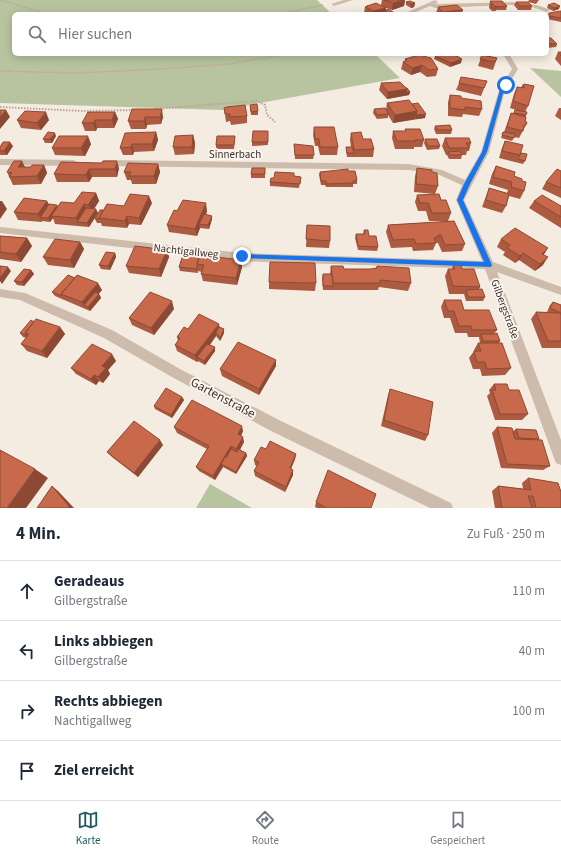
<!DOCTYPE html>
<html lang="de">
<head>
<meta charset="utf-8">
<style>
	:root { --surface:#fff; --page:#f6f6f7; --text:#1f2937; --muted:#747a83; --line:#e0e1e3; --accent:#1f5a5e }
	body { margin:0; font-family:"Source Sans 3",sans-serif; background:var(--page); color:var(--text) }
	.stop { position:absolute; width:12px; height:12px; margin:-9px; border:3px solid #1a73e8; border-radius:50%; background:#fff }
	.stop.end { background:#1a73e8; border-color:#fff; box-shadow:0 1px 4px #0008 }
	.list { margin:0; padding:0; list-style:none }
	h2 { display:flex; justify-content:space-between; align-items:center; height:52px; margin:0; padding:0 16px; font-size:17px }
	h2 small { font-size:13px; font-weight:400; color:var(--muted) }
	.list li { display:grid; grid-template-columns:26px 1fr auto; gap:12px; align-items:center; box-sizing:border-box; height:60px; padding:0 16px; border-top:1px solid var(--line) }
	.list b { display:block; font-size:15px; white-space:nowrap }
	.list p { margin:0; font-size:13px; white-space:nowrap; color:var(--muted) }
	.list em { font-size:13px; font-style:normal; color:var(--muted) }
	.icon { flex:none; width:22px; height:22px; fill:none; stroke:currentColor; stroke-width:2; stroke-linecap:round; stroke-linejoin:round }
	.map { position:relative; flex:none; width:561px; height:508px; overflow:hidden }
	.search { position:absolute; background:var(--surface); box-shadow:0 2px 10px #0003; left:12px; right:12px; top:12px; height:44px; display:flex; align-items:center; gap:10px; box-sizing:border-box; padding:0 14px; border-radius:6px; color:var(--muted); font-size:15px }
	.sheet { height:292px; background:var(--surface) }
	nav { display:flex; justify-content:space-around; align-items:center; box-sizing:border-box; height:56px; border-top:1px solid var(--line); background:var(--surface); font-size:11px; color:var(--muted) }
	nav a { display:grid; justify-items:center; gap:2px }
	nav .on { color:var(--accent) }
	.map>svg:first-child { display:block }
</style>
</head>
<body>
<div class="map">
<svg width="561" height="508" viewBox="0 0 561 508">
	<rect width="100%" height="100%" fill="#f4ebe1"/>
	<path fill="#b8c4a0" d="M0,0H317L332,14H14V54H375L400,78L221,110L0,103Z
		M530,68L561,71V97Z
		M210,484L252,508H196Z"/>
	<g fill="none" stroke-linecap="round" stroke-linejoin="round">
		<path stroke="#b9a596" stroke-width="1.5" stroke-dasharray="1 1" stroke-linecap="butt" d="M1,0L47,14
			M279,14L323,5
			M0,71L75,73L161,69L229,64L287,54"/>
		<path stroke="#b9a596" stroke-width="2" stroke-dasharray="1.5 1.5" stroke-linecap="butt" d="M0,107L82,111L135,110
			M154,109L257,101L265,105L267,115L275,122"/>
		<path fill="#cdbbac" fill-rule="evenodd" d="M344,0H353L334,6L331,4Z
			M435,0L438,2L436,4L520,2L540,6L550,10L547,12L529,6L510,5L435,8L430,6L411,14H403Z
			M503,54H509L518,69L505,90L489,152L464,200L493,262L561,287V295L497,272L561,440V465L556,463L554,458L485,269L242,261L0,233V227L242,253L482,261L456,200L462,185L437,174L409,170L104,166L100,163L104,160L409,164L442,170L465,180L481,152L499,90L512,69Z
			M0,159L74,160L78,163L74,166L0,165Z
			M0,289L25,293L112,330L180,369L281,421L451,503L453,508H430L271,431L172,377L104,338L20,300L0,297Z"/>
	</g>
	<path fill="#ac5a40" d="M382,0H405L404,6L392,10L384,7L386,8V10L393,12V14H365L364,13L365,7H367V6L381,5Z
		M529,0H539L536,4L528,2Z
		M490,1L507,6L506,10H496V11H492L489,8Z
		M406,2L415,3L414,7L411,8L406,5Z
		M516,2L532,6L531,10H518L514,5Z
		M548,5L559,9L553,11L547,8Z
		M438,7L463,10L462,14H437L436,13Z
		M561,11V22L547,19L549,13Z
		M547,38L557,44L556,47L547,48Z
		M558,52H561V66L555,59Z
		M482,55L497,58L493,70L478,66Z
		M435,56L461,63L450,67L434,59Z
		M405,59L438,69L436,76L427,77L420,72L411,75L401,69L403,62L405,61Z
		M487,81L481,96L456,90L459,83Z
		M381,83L406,88L410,92L409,95L387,99L379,90Z
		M523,84L530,85L528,106L525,112L526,115L525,122L526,125L519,138L514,137L512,141L501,138L503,132H504L511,113L513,114L515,110H516L510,108L514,94L517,87L521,88Z
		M450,95L461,98L482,109L479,116L463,114L462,117L448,116V102Z
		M387,103L412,104L425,118L393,123L388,115V118L377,119L373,113L374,109H386Z
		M250,105L258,111V115H251Z
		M224,108L247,116V123L231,125L230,121L226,122Z
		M559,108H561V120L555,116Z
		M132,109L163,117L161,124L147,125L146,129H131L128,121Z
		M115,112L118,119L114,128H97L96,131H85L82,123Z
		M17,120H49L41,130L21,128Z
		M435,126L452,130L451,134H436L434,129Z
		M314,127L338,147L337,155H320L318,146H315L313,135Z
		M405,129L424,140L422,147H414V149H395L392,138L393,131H405Z
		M268,131V145L252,146V142Z
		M156,132L158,140L154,151L134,152L133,155H123L120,148Z
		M351,133L363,139L374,149L373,157H347L346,151V147H351L350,140Z
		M193,135L195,143L194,154L175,155L173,147Z
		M56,136L52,143H45L43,139Z
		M235,136L234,149H216V145Z
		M445,138L471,143L469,151H467L466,155H462L461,159H449L447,155H446L442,146Z
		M425,139L440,146L439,149L427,150L424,143Z
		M505,141L521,153L525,161L523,164L499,158L502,148Z
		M91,144L85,156L55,155L52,148Z
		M294,144L314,155L313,159H295Z
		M13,146L7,155H0V147Z
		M61,162L119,168L117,177H92L89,182H57L54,174Z
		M158,164L160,172L156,184H132L131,180H127L124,172Z
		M44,165L47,173L41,184L13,185L7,172L25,167H31Z
		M496,166L522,181L524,191L520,199L509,196L506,206L502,213L482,207L486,196L489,188L507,193L508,190L489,184L492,174Z
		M265,168V178H251V174Z
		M417,168L432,172L438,186L435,194L414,192L415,176Z
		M348,171L357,180V184H353V187H326L325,185H321L319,175L320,172Z
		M561,171V198L542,189L546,182Z
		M294,176L300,181L299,188L270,186V182L274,178Z
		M96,193L99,201L94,209L98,213L89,227L55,224L53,218L50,222L42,221V222L18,220L14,212L49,204L58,207L74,203Z
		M417,195L441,200L451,213L448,221H429L426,211H418L415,202Z
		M534,201L561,206V228L529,208Z
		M152,203L141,225L129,224L127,228L102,226L101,223H97L95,219L103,210L124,206Z
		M177,211H207L206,215L212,219L209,229L200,228L197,236L169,232L167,225Z
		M454,221L465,244L462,251L442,252L438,243H436L433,250L413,251L412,247L391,248L386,232L388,225Z
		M307,225L330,241L329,248L306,247Z
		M364,230L378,247L377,251L358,250L355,238L356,234H363Z
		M0,236L27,238L32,246L21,262L0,259Z
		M501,239L543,255V265L535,271L519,260L515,263L503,255L505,252L497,247Z
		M80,242L84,249L74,268L48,265L43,257Z
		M167,250L169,257L161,277L129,273L126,266Z
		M115,253L116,257L110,270L101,269L99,265Z
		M199,257L241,260L242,267L237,285L203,281L201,274L202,272L198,271V273L180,271L179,267Z
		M453,265L462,269L480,287L479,289L485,297L483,301H466L464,294H449L445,276L448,269H452Z
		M331,266L344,269H371L376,268L377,266L411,283L408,291L379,287L378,290H323L322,278L323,274H330Z
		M31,270L34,274L24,286L17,285L14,281Z
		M269,282L316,283L315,291L269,289Z
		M102,290L98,294H99L101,298L90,311L55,296L52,292Z
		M444,300L464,310L497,330L494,334L500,341L499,343L511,368L505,375L482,376L480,369H473L469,358L474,351V350L478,343H480L479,337H468L467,333H455L450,318H444L441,307Z
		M553,302L561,305V348H542L531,319L536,312H548H547L550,305Z
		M174,309L154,335L132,325L129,318Z
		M34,322L60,327L65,334L47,358L27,351L21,344L26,338L23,337L20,333Z
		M219,327L224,329V333L220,341L216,336L210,345L215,351L205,365L198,361L197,362L177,351L175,345L178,341L177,337L188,329Z
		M276,360V366L259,395L222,376L220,369Z
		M116,361L108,370L110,374L103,383L99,381L96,385L76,374L71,368Z
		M494,384L509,390L528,414L522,420H495L487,396L490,393L489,390Z
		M390,389L428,435L425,441L381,426L388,395Z
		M182,397L184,400L172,418L155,409L154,406Z
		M174,427L243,431L241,436L244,442L240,450L246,453L247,456L236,474L223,467L215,480L199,471L196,467L207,449L177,433Z
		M497,427L513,431L516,429L539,439L550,466L543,470L501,468L492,433Z
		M163,445L138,477L112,457L107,452Z
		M266,449L296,454L295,459L291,469L293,475L285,492L255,476L254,471L257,466L255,465L254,460Z
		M528,478L561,508H495L492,491L498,486L523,489L522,483Z
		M316,502L371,508H317L315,507Z"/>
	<path fill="#8c4a34" d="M405,0L404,6L392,10L393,3Z
		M415,3L414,7L411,8V4Z
		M560,6L559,9L553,11L554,8Z
		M386,8L385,14H373V11Z
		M393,12V14H389L390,13Z
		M462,59L461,63L450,67L451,63Z
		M422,65L420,72L411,75L413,68Z
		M407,89L410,92L409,95L387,99L388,92Z
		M162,109L163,117L161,124L160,117Z
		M6,110L10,117L0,129V117Z
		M417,111L415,119L393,123L395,115Z
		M46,112L49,120L41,130L37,123Z
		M115,112L118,119L114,128L112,120Z
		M426,114L425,118L416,119V115Z
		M145,117L147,125L146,129L144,121Z
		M95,120L97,128L96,131L93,123Z
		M156,132L158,140L154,151L152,144Z
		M55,133L56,136L52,143L50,139Z
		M193,135L195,143L194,154L192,147Z
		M88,136L91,144L85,156L81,148Z
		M10,142L13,146L7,155L4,151Z
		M132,144L134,152L133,155L131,147Z
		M22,161L26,169L18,167Z
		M117,161L119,168L117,177L115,169Z
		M158,164L160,172L156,184L154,176Z
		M44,165L47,173L41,184L37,176Z
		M89,169L92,177L89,182L86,175Z
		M96,193L99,201L92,212L88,205Z
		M149,196L152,203L141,225L139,218Z
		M0,201H2L7,209L0,219Z
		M47,201L51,208L40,218L42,221V222L38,214Z
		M206,203L207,211L202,224H199L200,228L197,236L195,229Z
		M84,204L88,212L78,222L76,218Z
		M57,205L59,209L51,216L53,218L50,222L48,218Z
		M96,209L98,213L89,227L87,223Z
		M127,216L129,224L127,228L125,221Z
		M212,216V219L209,229L208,225Z
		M27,238L32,246L21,262L16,254Z
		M80,242L84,249L74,268L70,260Z
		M548,248L543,256L542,254Z
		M167,250L169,257L161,277L159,269Z
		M115,253L116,257L110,270L108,266Z
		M523,253L519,260L515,263L520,256Z
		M548,257L543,265L535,271L540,264Z
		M241,260L242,267L237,285L236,278Z
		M8,267L11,271L2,284L0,281V278Z
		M31,270L34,274L24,286L22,282Z
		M98,283L102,290L88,307L84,305L86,309L82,302Z
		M99,294L101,298L90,311L88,307Z
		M172,301L174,309L154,335L151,328Z
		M219,324L220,331L216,332V336L199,359L197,357L198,361L197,362L195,355Z
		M60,327L65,334L47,358L42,351Z
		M224,329V333L220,341V338Z
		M215,347V351L205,365L204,361Z
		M112,354L116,361L108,370L110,374L103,383L98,377L102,366Z
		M276,360V366L259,395V389Z
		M94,375L99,381L96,385L91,379Z
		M182,397L184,400L172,418L171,415Z
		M242,426L243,431L239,440L238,434Z
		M243,437L244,442L237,454L236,449Z
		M160,440L163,445L138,477L134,473Z
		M231,446L232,452L221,464L223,467L215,480L213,476Z
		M246,453L247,456L236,474V472Z
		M296,454L295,459L289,473L290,468Z
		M35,469L48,478L26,508H7Z
		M293,470V475L285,492L286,487Z
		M52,486L58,491L74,508H68Z"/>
	<path fill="#c8694b" stroke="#8c4a34" d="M384,0H404L393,3Z
		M410,1L415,3L411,4L406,2Z
		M490,1H502L507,6L495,7Z
		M516,2H528L532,6H520Z
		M376,3L386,8L373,11L365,7L368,6H367Z
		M554,3L560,6L554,8L548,5Z
		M457,5L463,10L443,12L438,7Z
		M490,5H493L497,8H493Z
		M388,9L393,12L390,13L385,11L386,10Z
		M561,11V18L549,16V13Z
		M547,38H551L557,44H547Z
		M558,52H561V56Z
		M440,54H453L462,59L451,63L435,56Z
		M419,55L431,58L438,69L429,70L422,65L413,68L403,62L407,60L405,59Z
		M482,55L497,58L495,62L480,59Z
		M461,77L487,81L484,88L459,83Z
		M400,82L407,89L388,92L381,83Z
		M524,84L534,86L528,106L513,101L517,87L524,88L525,87H522Z
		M406,88H407L410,92H406L407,89Z
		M450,95L461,96V98L481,101L482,109L465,107V110L450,108Z
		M409,100L417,111L395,115L387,103Z
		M418,103L426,114L416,115L417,111L412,104Z
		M257,104L258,111L251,112L250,105Z
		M245,105L247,116L230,117V114H225L224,108L227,107Z
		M385,108L389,114L377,115L374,109Z
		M132,109H162L160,117H145L144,121H128Z
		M0,110H6L0,117Z
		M515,110L527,112L526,115L514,113Z
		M25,111L46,112L37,123L17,120Z
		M88,112H115L112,120H95L93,123H82Z
		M511,113L526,117L525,122H527L526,125H524L523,131L507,127Z
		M450,125L452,130H438L435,126Z
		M314,127H334L338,147H320L319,139H315Z
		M405,129H420L424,140H415L416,141H397L393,131H406Z
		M253,131H268V142H252Z
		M48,132L55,133L50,139H43Z
		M156,132L152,144H132L131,147L120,148L125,133Z
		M361,132L363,139H371L374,149L354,150L351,133Z
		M503,132L515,134L514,138L502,135Z
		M193,135L192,147H173L175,136Z
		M59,136H88L81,148H52Z
		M217,136H235L234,145H216Z
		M445,138H469L471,143H466L469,148H449Z
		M425,139H437L440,146H428Z
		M505,141L523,145L520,155L502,151Z
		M3,142H10L4,151H0V147Z
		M294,144L313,146L314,155H295Z
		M346,147H352L354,153H347Z
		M460,151L462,155H450L448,152Z
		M521,153L527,154L525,161L518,159Z
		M14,161H22L18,167H31L32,165H44L37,176L9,177L12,173L7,172Z
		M103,161H117L115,169H89L86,175L54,174L61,162L102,163Z
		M128,163L158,164L154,176H129L131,172H124Z
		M496,166L515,172L514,176L522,179V181L526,182L524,191L511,187L512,182L493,177Z
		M252,168H265V174H251Z
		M417,168L432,170V172L437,173L438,186L416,184Z
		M348,169V171H355L357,180L353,181V183L326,184V181H321L320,172Z
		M557,169L561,171V188L546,182Z
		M275,172L294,173V176L301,177L300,184L270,182L271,178H274Z
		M489,188L509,194L506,206L486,200Z
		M82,192L96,193L88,205L84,204L76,218L51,216L61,202L74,203Z
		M130,194L149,196L139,218L127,216L125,221L99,218L107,204L124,206Z
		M439,194L441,200H446L451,213H432L428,203H420L417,195Z
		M542,195L561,206V217L534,201Z
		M24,198L47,201L38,214L14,212Z
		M183,200L206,203L195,229L167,225L174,210L177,211Z
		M49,204L57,205L48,218H40Z
		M86,208L96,209L87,223L77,222Z
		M100,210H103L99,218V219H95Z
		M204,214L212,216L208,225L199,224Z
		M454,221L465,244L445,245L441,235H438V237L434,238L436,243L416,244L414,239L393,240L388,225Z
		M307,225L330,226V241L306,239Z
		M515,228L548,248L542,254L548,257L540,264L523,253L520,256L507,248L510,245L501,239Z
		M364,230H368L369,236H376L378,247L358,246L356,234H365Z
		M0,236L27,238L16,254L0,252Z
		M55,239L80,242L70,260L43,257Z
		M135,246L167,250L159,269L126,266Z
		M106,252L115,253L108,266L99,265Z
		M183,255L199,257L197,264V269L179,267Z
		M200,255L241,260L236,278L201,274L204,265L197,264Z
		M270,262L315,263L316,283L269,282Z
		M453,265H461L462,269H474L480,287L453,286L448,269H455Z
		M0,266L8,267L0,278Z
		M331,266H343L344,269H371L377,268V266L409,268L411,283L380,280V283H333Z
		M24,269L31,270L22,282L14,281Z
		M323,274H332L333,286H323Z
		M68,275L75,278L61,294L62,296L52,292Z
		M77,275L98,283L82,302L61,294Z
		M482,289L485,297H468L466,290Z
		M95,292L99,294L88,307L84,305Z
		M150,292L172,301L151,328L129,318Z
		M444,300H461L464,310H489L497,330H472L471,326H459L454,311H448Z
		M553,302L561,305V313L550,308Z
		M536,312L560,313L561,315V341H548Z
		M199,314L219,324L195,355L175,345L180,338L177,337L184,327L188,329Z
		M36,319L60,327L42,351L21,344L29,334L25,333Z
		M31,320L34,322L25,333L27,336L20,333Z
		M219,327L224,329L220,338L216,332Z
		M497,333L500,341H483L481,334H494Z
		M238,342L276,360L259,389L220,369Z
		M478,343H502L511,368L487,369L485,362H477L474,351H481Z
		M92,344L112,354L102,366L106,368L98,377L94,375L91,379L71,368Z
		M207,344L215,347L204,361L197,357Z
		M494,384H507L509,390H519L528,414H500L492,390H496Z
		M166,388L182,397L171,415L154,406Z
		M390,389L433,402L428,435L384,420Z
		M192,400L242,426L238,434L243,437L238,446L236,449L231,446L213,476L196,467L209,446L174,427Z
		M134,421L160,440L134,473L107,452Z
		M497,427L512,428L515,439L542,440L550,466L507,464Z
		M516,429L536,430L539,439L519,438Z
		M270,441L296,454L290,468L293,470L286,487L254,471L259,462L254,460L261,447L266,449Z
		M231,449L237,452L238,449L246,453L236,472L221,464L225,457L226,458Z
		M0,450L35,469L7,508H0Z
		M328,470L376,494L371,508H326L316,502Z
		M528,478L558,483L561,492V508H536L533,496H528L532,508H502L498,486L531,490Z
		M52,486L69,506L68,508H37Z"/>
	<path fill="#1a73e8" d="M506,83L508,85L504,90L487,152L470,184L463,200L492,265L491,267L239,258L238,256L242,254L484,262L457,200L464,184L482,152L500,90Z"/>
	<g text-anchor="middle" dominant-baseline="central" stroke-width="4" stroke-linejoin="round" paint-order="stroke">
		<g font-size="11" fill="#3b302b" stroke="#fbf5ee">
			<text x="235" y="154">Sinnerbach</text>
			<text transform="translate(186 251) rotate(6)">Nachtigallweg</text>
			<text transform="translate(505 309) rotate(70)">Gilbergstraße</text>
		</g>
		<g font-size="13" fill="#3b302b" stroke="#fbf5ee">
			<text transform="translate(223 398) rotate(28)">Gartenstraße</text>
		</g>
	</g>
</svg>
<div class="stop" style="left:506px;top:85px"></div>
<div class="stop end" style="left:242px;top:256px"></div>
<div class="search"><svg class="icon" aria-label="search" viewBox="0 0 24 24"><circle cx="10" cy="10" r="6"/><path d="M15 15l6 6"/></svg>Hier suchen</div>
</div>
<section class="sheet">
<h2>4 Min.<small>Zu Fuß · 250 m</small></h2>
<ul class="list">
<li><svg class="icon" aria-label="ahead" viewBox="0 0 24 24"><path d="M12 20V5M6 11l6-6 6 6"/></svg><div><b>Geradeaus</b><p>Gilbergstraße</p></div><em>110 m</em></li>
<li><svg class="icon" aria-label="left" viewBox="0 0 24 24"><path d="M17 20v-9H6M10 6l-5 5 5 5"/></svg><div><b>Links abbiegen</b><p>Gilbergstraße</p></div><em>40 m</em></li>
<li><svg class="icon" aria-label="right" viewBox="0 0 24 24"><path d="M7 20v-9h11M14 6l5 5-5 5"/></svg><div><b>Rechts abbiegen</b><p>Nachtigallweg</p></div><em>100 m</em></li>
<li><svg class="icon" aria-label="arrive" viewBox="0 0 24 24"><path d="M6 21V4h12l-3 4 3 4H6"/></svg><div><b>Ziel erreicht</b></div></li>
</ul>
</section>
<nav>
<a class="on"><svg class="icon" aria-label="map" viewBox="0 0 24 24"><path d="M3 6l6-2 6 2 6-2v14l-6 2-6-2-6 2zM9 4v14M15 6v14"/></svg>Karte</a>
<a><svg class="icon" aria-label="directions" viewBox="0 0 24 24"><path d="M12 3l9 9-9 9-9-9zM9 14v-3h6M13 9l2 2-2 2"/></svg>Route</a>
<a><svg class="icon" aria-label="saved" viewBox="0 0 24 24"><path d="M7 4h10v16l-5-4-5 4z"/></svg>Gespeichert</a>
</nav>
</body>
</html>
